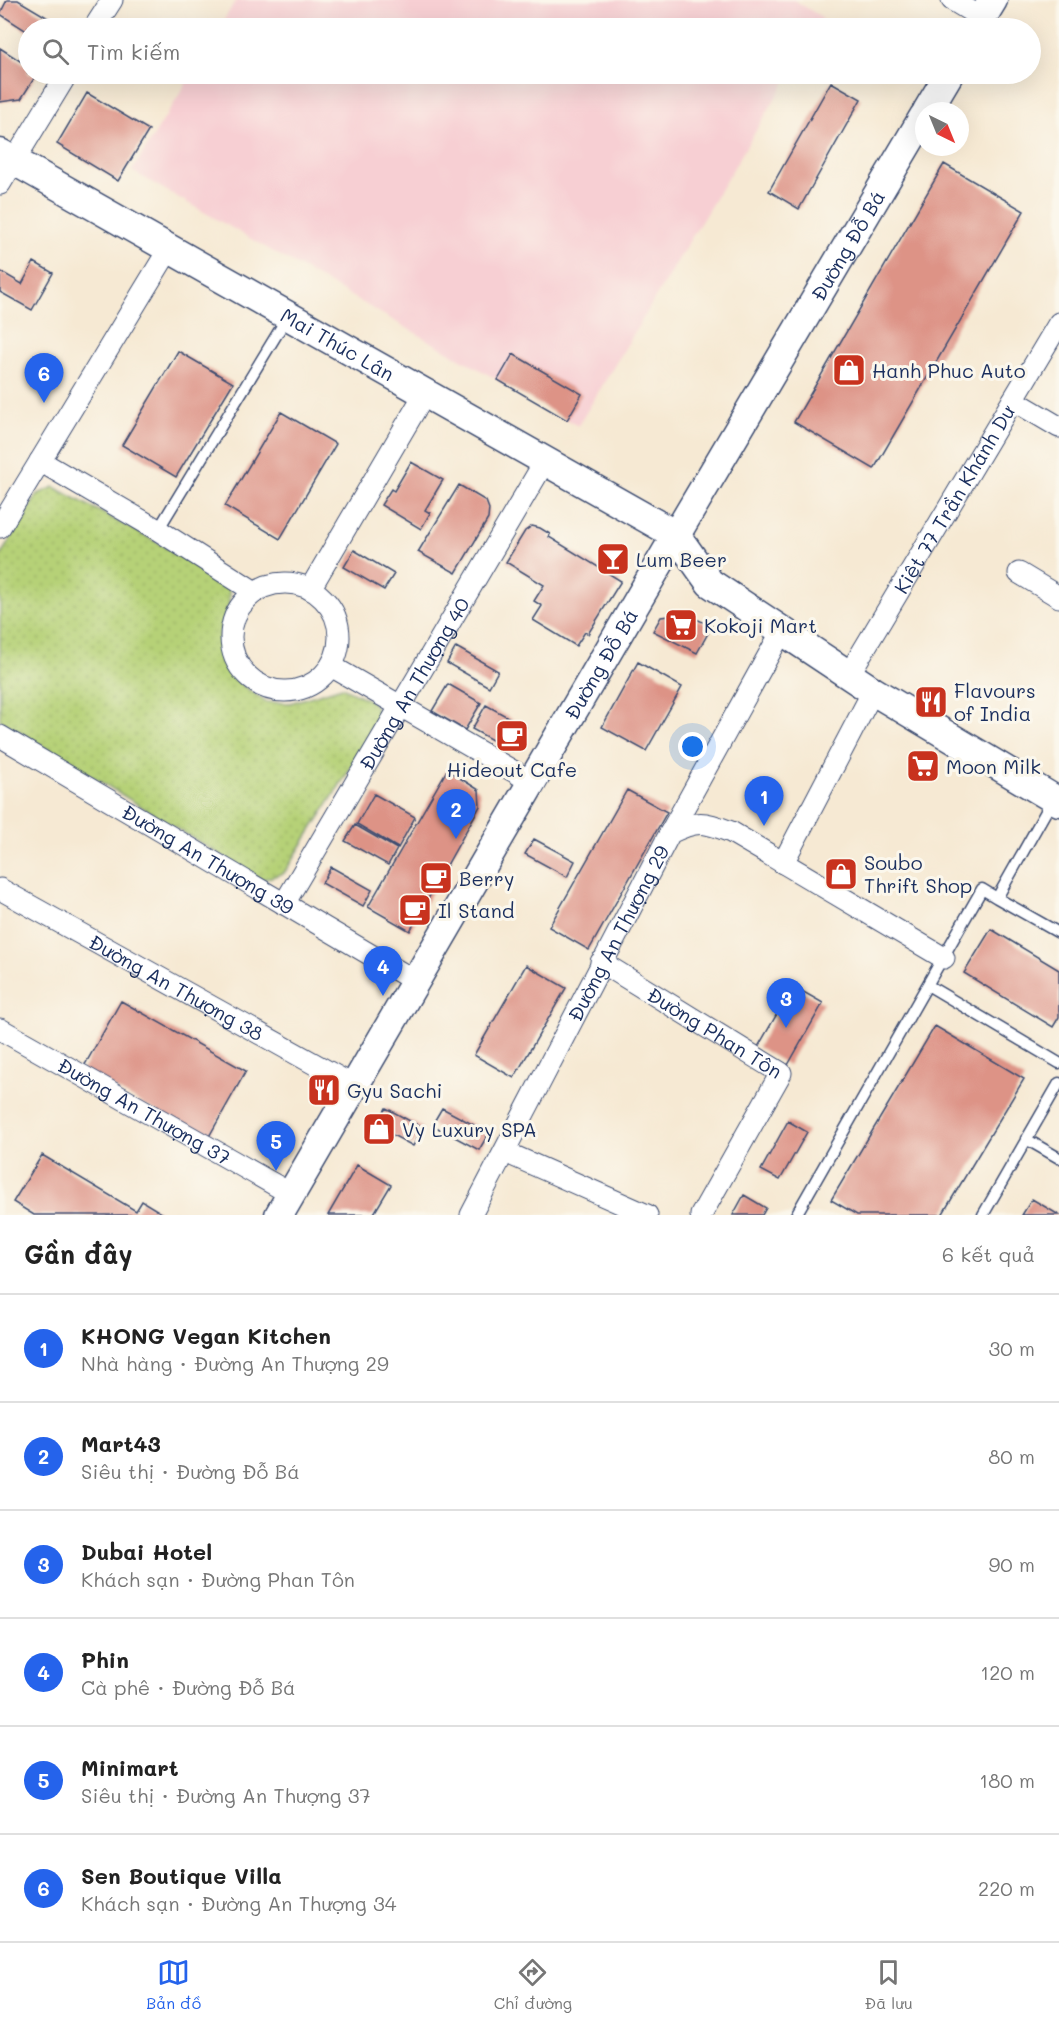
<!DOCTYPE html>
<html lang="vi">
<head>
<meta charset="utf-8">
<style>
	:root { --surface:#fff; --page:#f6f6f6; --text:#222; --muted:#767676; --line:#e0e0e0; --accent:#2563eb }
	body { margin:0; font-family:Mali,sans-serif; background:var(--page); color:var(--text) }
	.compass { position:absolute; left:915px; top:102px; width:54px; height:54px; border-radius:50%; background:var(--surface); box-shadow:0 6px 24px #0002; rotate:137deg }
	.you { position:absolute; left:693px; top:747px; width:21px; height:21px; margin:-15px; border:4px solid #fff; border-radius:50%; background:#1a73e8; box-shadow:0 0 0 9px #1a73e833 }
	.badge { display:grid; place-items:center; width:39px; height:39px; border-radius:50%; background:var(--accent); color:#fff; font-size:20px; font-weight:700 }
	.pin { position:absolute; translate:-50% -50px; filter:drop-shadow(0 2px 3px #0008) }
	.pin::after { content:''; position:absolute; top:32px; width:21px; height:18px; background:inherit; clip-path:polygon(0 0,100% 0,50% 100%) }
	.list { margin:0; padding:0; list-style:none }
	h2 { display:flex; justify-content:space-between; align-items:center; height:78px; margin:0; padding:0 24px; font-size:26px }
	h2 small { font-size:20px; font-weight:400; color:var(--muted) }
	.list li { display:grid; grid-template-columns:39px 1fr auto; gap:18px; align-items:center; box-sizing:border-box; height:108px; padding:0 24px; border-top:2px solid var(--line) }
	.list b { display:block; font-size:22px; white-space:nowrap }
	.list p { margin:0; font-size:20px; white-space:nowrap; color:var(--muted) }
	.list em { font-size:20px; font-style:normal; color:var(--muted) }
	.icon { flex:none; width:33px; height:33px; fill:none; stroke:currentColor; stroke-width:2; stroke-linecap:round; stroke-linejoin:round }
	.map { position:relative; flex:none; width:1059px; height:1215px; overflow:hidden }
	.search { position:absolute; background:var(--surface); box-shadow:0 6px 24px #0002; left:18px; right:18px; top:18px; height:66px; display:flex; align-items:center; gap:15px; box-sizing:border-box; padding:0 21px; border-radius:33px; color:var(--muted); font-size:22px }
	.sheet { height:726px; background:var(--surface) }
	nav { display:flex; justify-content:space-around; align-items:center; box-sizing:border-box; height:84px; border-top:2px solid var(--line); background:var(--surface); font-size:16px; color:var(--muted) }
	nav a { display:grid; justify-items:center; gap:3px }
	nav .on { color:var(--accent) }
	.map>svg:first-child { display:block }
</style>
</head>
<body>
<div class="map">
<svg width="1059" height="1215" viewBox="0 0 1059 1215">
	<defs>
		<pattern id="park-dots" width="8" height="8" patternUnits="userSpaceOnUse" patternTransform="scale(1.5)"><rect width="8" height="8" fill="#b6d177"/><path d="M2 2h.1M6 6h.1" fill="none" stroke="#9cb469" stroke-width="1.8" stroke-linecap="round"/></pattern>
	</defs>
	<rect width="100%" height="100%" fill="#fbf7ec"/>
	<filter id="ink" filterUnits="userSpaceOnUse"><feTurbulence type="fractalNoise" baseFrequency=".0167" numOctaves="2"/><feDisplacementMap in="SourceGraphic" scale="12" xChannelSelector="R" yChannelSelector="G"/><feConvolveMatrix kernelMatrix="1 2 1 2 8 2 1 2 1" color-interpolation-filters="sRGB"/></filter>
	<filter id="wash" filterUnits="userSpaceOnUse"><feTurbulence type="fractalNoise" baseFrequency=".008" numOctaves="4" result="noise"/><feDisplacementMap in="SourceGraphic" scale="24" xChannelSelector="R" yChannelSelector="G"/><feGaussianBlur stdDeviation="1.35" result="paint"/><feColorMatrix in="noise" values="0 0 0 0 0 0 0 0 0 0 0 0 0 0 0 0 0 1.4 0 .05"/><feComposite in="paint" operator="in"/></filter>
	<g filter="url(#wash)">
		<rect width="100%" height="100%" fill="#f6e9d3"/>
		<path fill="#f7cfd3" d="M236,0H794L823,18L817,28H219Z
			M192,74H790L578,426L132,171Z"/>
		<path fill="url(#park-dots)" stroke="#68806a" stroke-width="1.5" d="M54,487L229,581V606L219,634L223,659L242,685L267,702L290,703L342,687L373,702L381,720L284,873L261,880L0,720V556L38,494Z"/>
		<g id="blocks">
			<path fill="#dd9386" d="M7,0H18L65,28H28V32L0,14Z
				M0,48L28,66V74H37L21,99L0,102Z
				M831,82L861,99L799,209L769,191Z
				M87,93L149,130L118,181L57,144Z
				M944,164L1024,211L874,469L794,422Z
				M34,262L53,273L32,310L0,292V271L22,284Z
				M178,351L233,383L176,477L122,445Z
				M513,354L582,394L567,420L498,380Z
				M281,412L336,444L280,539L225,506Z
				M411,462L443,480L425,510L430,513L421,529L381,505L391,489L394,491Z
				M459,485L486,501L489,509L488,519L456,573L418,552Z
				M532,526L540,528L550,534L549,537L621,581L588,634L585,632L576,646L533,620L542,606L534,601L544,585L506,562L525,531Z
				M354,550L394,574L384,590L344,567Z
				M685,614L712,626L697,653L653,631L661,617Z
				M456,647L498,671L489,687L447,663Z
				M638,662L682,687L646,751L602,727Z
				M448,684L481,703L465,730L432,711Z
				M486,705L526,727L512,751L472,729Z
				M447,770L479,790L480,806L410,931L368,907Z
				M627,790L667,812L589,950L549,927Z
				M374,794L415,817L398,848L357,824Z
				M355,825L397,849L388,865L345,841Z
				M534,839L575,861L567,877L525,854Z
				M331,867L372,890L363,906L322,883Z
				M991,929L1059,970V1017L1053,1027L964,973Z
				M526,965L566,988L514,1078L474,1055Z
				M793,986L823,1003L788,1065L758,1047Z
				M121,1001L246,1071L207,1140L82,1070Z
				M935,1026L1024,1079L942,1215H857L831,1200Z
				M386,1108L423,1128L413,1146L376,1126Z
				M442,1108L489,1133L479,1150L432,1125Z
				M788,1121L807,1132L780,1180L761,1170Z
				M42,1155L136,1211L142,1201L165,1215H34L13,1202Z
				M357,1165L391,1185L373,1215H328Z
				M744,1195L766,1208L762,1215H733Z
				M1032,1199L1059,1215H1022Z"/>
		</g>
	</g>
	<g filter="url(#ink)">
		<use href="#blocks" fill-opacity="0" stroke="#3c4b70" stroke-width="1.5"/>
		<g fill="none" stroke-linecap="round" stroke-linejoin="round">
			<g stroke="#3c4b70" stroke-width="13">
				<path id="lane" d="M158,530L288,316
					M997,898L1059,933
					M929,986L1059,1063
					M1026,1139L1059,1158
					M796,1215L982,889L997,898L1053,799
					M983,1215L1059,1083"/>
			</g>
			<g stroke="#3c4b70" stroke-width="23">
				<g id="street">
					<path d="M952,0L982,18"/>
					<path d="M94,28L112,0"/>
					<path d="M0,184L67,74"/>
					<path d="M1013,400L1059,427"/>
					<path d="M40,461L158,530L255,592"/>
					<path d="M0,527L169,249"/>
					<path d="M1019,573L1059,597"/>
					<circle cx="285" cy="637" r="54"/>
					<path d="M310,589L425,393"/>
					<path d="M331,666L532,782"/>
					<path id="s1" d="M848,676L1059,323"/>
					<path id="s2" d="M0,736L415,981"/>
					<path d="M670,833L782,631"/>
					<path d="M783,863L873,691"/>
					<path id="s3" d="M0,889L354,1086"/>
					<path id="s4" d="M284,904L545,461"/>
					<path id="s5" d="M601,962L781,1073L701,1215"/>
					<path id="s6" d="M0,1029L291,1194"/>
					<path d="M505,1152L647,1215"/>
					<path id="s7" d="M471,1215L670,833C697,820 704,821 731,832L944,958"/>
				</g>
			</g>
			<g stroke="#3c4b70" stroke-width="31">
				<g id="secondary">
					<path d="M976,28L993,0"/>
					<path d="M927,111L949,74"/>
					<path id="s8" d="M0,153L676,535L710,583L873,691L1059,802"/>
					<path id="s9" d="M279,1215L676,535L924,116"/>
				</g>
			</g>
			<use href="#lane" stroke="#fff" stroke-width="10"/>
			<use href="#street" stroke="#fff" stroke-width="21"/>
			<use href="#secondary" stroke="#fff" stroke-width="28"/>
		</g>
	</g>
	<defs>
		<g id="shop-square" transform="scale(1.725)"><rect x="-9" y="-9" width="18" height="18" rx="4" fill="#c8321e" stroke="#fbf7ec"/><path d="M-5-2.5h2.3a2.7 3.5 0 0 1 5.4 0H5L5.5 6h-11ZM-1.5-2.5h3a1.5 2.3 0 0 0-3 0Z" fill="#fff"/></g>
		<g id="bar-square" transform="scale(1.725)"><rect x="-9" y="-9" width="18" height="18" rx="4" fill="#c8321e" stroke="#fbf7ec"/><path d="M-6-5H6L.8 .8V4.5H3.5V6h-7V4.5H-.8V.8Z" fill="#fff"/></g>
		<g id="supermarket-square" transform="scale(1.725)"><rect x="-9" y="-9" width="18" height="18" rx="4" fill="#c8321e" stroke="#fbf7ec"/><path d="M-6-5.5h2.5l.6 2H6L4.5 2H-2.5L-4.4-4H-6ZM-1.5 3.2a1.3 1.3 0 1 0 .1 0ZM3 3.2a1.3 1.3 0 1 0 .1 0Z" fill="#fff"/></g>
		<g id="restaurant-square" transform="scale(1.725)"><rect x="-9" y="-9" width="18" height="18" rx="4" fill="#c8321e" stroke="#fbf7ec"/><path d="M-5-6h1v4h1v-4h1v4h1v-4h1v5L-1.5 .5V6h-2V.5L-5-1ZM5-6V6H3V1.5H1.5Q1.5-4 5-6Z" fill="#fff"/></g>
		<g id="cafe-square" transform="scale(1.725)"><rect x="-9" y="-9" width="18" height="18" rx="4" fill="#c8321e" stroke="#fbf7ec"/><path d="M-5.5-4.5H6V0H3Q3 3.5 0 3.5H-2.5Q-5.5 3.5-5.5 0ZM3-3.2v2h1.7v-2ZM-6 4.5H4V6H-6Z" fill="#fff"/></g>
	</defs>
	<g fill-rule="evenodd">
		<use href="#shop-square" x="849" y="370"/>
		<use href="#bar-square" x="613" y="559"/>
		<use href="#supermarket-square" x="681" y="625"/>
		<use href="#restaurant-square" x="931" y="702"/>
		<use href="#cafe-square" x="512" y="736"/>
		<use href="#supermarket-square" x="923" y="766"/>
		<use href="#shop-square" x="841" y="874"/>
		<use href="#cafe-square" x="436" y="878"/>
		<use href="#cafe-square" x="415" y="910"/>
		<use href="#restaurant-square" x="324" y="1090"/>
		<use href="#shop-square" x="379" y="1129"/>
	</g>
	<g text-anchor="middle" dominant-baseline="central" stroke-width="6" stroke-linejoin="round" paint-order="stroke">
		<g font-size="20" fill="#1b2f5e" stroke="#fbf7ec">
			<text stroke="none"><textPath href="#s9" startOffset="1124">Đường Đỗ Bá</textPath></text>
			<text stroke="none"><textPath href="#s8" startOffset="388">Mai Thúc Lân</textPath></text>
			<text stroke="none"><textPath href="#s1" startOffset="206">Kiệt 77 Trần Khánh Dư</textPath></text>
			<text stroke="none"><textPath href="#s9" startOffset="638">Đường Đỗ Bá</textPath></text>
			<text stroke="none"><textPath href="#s4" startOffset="256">Đường An Thượng 40</textPath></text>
			<text stroke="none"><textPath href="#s2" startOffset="242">Đường An Thượng 39</textPath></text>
			<text stroke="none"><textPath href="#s7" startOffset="318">Đường An Thượng 29</textPath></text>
			<text stroke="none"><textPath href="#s3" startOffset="202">Đường An Thượng 38</textPath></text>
			<text stroke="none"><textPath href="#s5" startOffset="134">Đường Phan Tôn</textPath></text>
			<text stroke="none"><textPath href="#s6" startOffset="166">Đường An Thượng 37</textPath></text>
		</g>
		<g font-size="20" fill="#1b2f5e" stroke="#fbf7ec" text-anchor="start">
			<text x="872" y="370">Hanh Phuc Auto</text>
			<text x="636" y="559">Lum Beer</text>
			<text x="704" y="625">Kokoji Mart</text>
			<text x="954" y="690">Flavours<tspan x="954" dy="23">of India</tspan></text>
			<text x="946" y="766">Moon Milk</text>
			<text x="512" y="769" text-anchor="middle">Hideout Cafe</text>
			<text x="864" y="862">Soubo<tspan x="864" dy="23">Thrift Shop</tspan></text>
			<text x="459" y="878">Berry</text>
			<text x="438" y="910">Il Stand</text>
			<text x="347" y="1090">Gyu Sachi</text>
			<text x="402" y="1129">Vy Luxury SPA</text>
		</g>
	</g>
</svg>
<svg class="compass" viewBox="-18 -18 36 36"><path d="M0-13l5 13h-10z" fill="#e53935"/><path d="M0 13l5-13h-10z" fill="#767676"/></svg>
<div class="you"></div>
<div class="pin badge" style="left:764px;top:826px">1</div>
<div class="pin badge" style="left:456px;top:839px">2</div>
<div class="pin badge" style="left:786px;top:1028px">3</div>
<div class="pin badge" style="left:383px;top:996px">4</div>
<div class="pin badge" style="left:276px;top:1171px">5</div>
<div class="pin badge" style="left:44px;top:403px">6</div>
<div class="search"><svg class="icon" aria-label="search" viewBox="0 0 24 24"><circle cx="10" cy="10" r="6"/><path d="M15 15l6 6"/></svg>Tìm kiếm</div>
</div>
<section class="sheet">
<h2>Gần đây<small>6 kết quả</small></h2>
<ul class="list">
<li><span class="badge">1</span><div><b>KHONG Vegan Kitchen</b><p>Nhà hàng · Đường An Thượng 29</p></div><em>30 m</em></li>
<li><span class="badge">2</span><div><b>Mart43</b><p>Siêu thị · Đường Đỗ Bá</p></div><em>80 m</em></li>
<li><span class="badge">3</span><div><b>Dubai Hotel</b><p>Khách sạn · Đường Phan Tôn</p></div><em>90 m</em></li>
<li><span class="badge">4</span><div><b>Phin</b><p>Cà phê · Đường Đỗ Bá</p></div><em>120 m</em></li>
<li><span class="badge">5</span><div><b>Minimart</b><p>Siêu thị · Đường An Thượng 37</p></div><em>180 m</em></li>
<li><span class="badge">6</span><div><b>Sen Boutique Villa</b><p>Khách sạn · Đường An Thượng 34</p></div><em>220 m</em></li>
</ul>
</section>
<nav>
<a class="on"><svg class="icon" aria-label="map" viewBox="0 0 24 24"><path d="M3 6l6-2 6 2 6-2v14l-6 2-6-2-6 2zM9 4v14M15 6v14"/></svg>Bản đồ</a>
<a><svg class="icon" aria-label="directions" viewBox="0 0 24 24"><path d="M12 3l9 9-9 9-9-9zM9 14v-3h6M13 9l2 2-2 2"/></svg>Chỉ đường</a>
<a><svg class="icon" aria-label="saved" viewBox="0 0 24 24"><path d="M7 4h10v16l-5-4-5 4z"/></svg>Đã lưu</a>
</nav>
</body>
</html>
